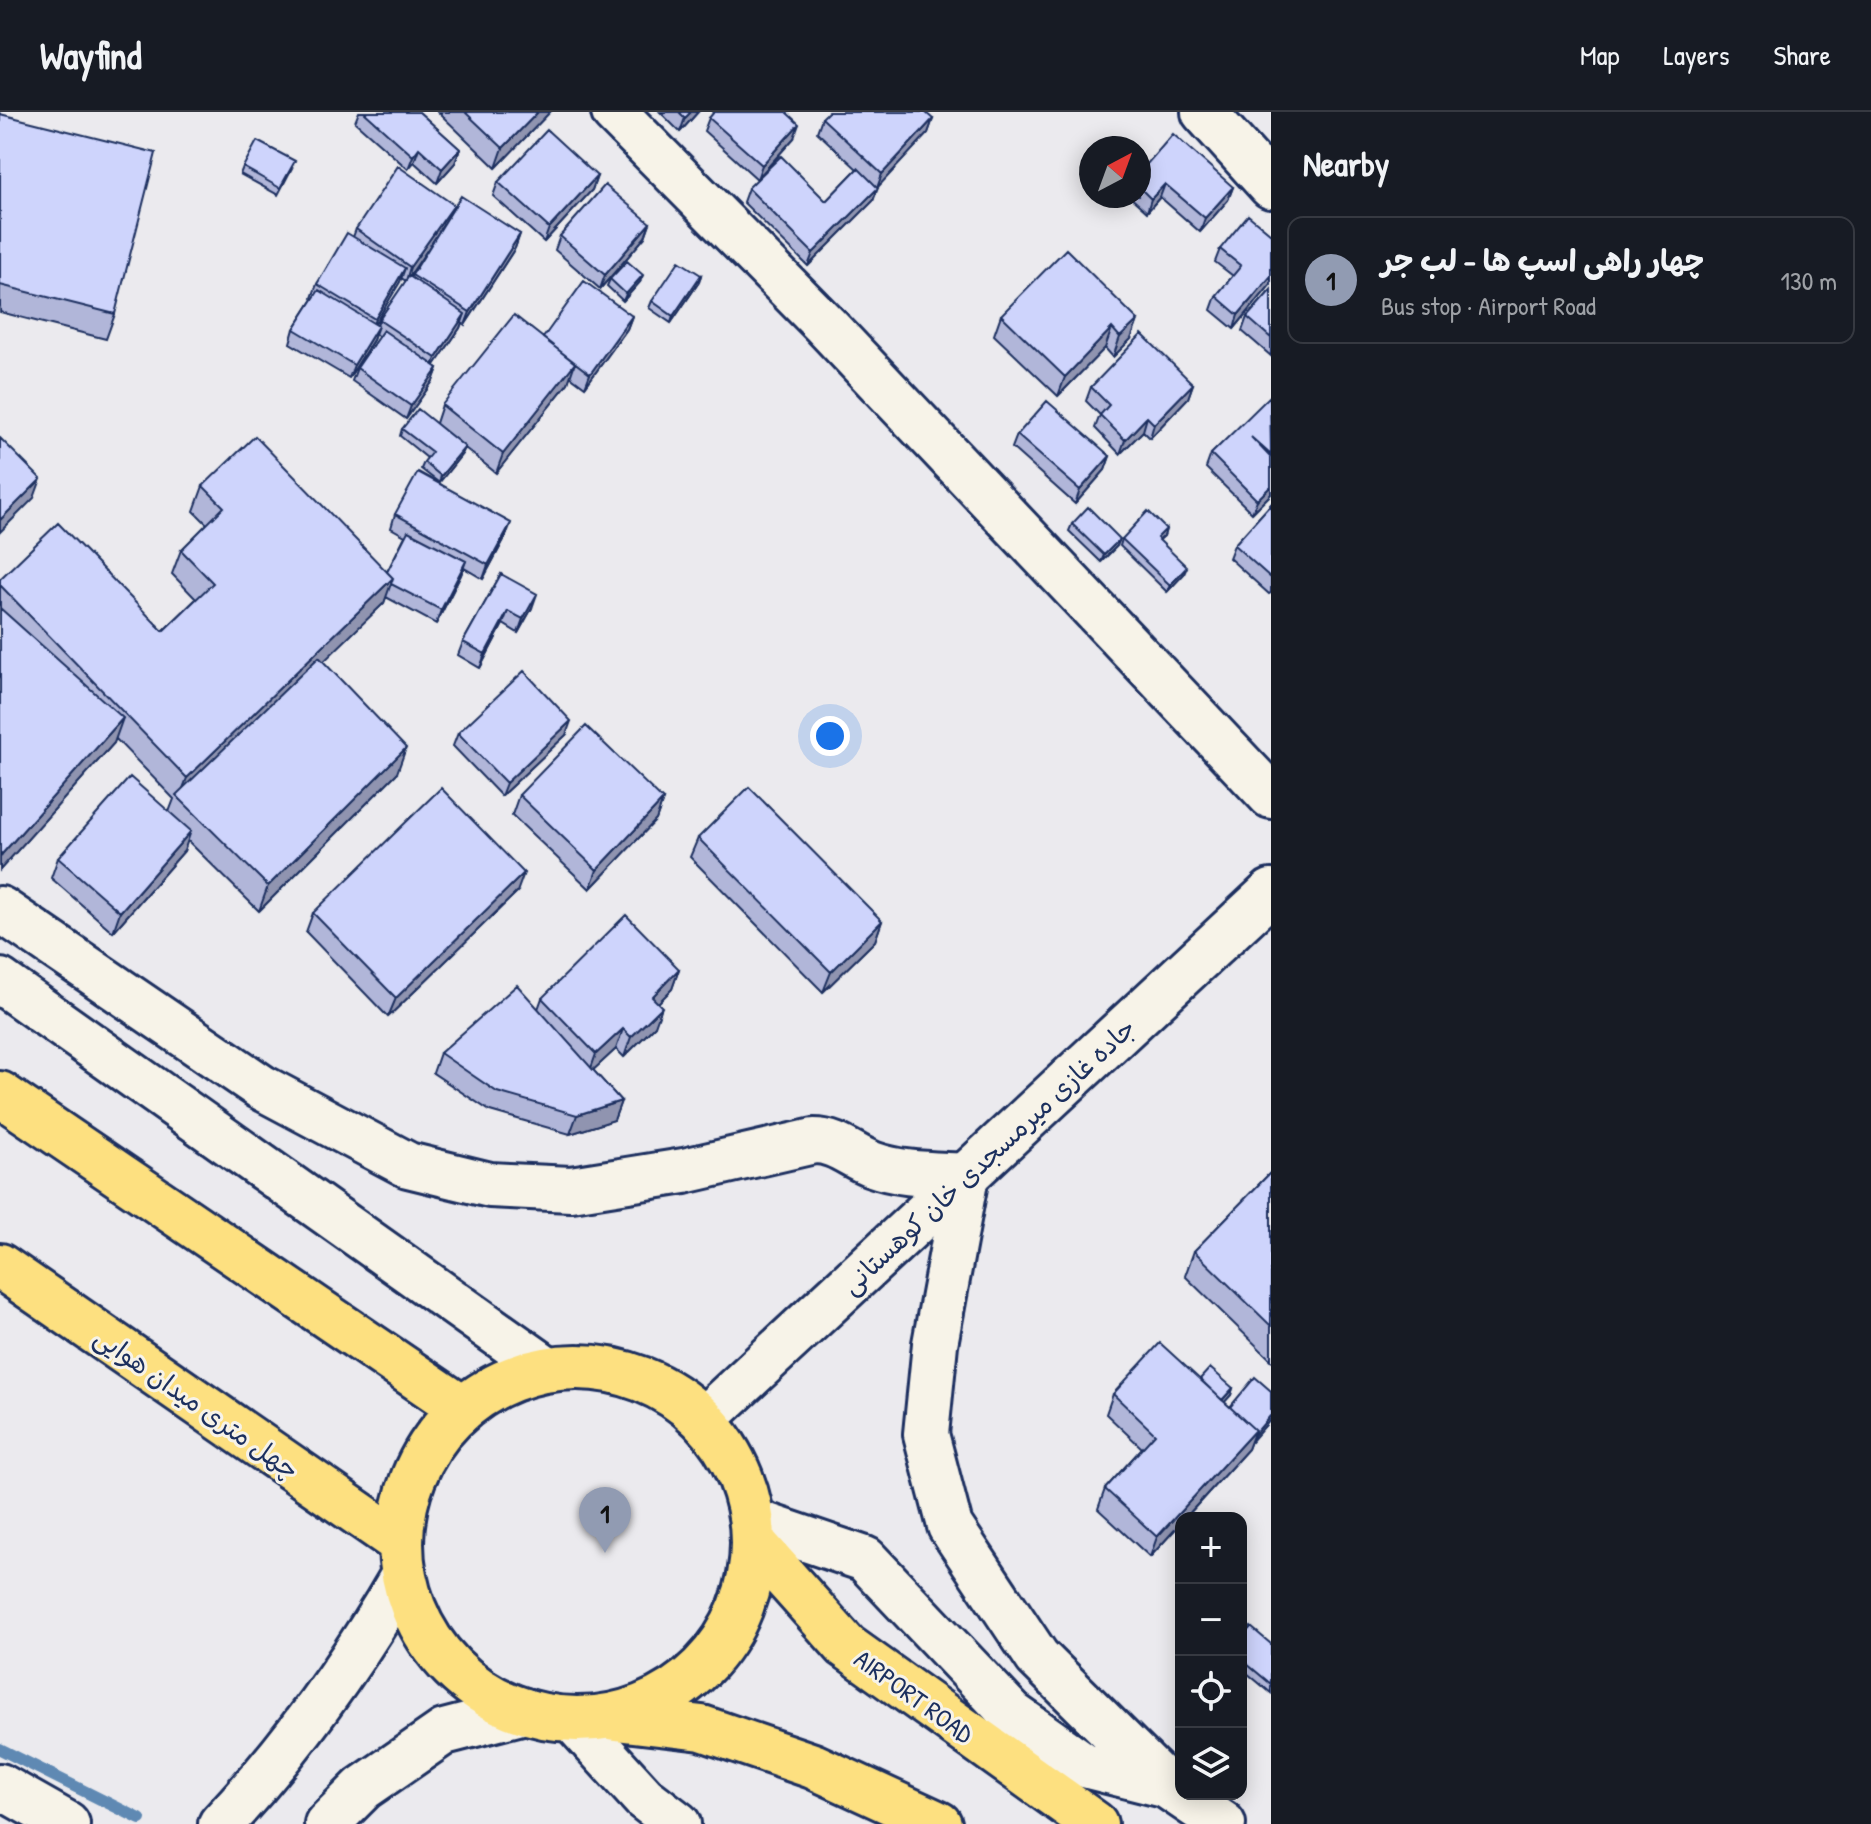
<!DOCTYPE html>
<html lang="en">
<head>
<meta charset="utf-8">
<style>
	:root { --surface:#171b24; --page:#242831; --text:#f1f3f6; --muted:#9ea1a6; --line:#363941; --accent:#919bb2 }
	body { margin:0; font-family:"Patrick Hand","Playpen Sans Arabic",sans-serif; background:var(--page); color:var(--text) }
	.controls { position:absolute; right:24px; bottom:24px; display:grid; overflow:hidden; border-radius:16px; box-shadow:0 4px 20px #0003 }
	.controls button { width:72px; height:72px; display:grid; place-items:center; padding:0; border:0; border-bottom:2px solid var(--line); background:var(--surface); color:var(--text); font:40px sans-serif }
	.compass { position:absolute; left:1079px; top:24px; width:72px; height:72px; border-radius:50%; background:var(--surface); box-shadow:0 4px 20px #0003; rotate:41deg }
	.you { position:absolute; left:830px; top:624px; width:28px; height:28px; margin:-20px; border:6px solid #fff; border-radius:50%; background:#1a73e8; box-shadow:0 0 0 12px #1a73e833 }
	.badge { display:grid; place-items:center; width:52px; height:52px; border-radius:50%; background:var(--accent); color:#111; font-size:26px; font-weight:700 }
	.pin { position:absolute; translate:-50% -66px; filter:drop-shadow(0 2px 4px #0008) }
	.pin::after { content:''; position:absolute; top:42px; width:28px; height:24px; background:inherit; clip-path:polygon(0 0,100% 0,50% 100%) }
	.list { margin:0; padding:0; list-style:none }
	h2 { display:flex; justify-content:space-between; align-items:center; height:104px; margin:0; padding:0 32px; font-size:34px }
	h2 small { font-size:26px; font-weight:400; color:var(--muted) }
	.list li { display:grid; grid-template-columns:52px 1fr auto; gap:24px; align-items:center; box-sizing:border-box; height:128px; margin:0 16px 16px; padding:0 16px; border:2px solid var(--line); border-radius:16px }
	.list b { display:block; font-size:30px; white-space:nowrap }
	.list p { margin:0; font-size:26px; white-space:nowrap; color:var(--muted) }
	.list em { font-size:26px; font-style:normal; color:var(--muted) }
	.icon { flex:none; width:44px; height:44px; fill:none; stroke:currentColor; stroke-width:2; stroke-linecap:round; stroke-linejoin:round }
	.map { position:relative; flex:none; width:1271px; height:1712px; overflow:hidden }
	header { display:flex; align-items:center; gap:48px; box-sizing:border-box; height:112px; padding:0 40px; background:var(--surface); border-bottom:2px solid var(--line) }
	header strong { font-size:38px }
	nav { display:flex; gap:44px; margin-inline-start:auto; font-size:28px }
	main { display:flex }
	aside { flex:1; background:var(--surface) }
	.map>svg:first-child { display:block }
</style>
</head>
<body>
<header>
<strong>Wayfind</strong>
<nav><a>Map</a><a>Layers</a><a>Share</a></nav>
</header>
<main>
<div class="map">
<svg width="1271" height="1712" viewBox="0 0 1271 1712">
	<rect width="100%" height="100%" fill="#ebeaee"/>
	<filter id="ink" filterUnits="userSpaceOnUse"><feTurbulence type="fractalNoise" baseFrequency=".0125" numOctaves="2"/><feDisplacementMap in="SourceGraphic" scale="16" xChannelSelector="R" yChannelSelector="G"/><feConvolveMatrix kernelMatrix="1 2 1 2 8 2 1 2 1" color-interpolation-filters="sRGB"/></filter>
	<g filter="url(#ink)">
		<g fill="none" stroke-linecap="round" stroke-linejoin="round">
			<path stroke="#5f89b3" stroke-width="12" d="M0,1637L140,1707"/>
			<g stroke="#1b2f5e" stroke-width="50">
				<path id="minor" d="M614,0L825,213L1271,684
					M1204,0L1271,74
					M0,797L261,975L408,1053L490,1073L571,1077L684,1059L814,1029C837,1029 851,1044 872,1052C902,1063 934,1062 966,1064L935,1232L926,1322L950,1414L1037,1545L1167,1674L1223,1712
					M0,869L546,1256
					M753,1409L865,1447L1012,1602L1084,1653L1164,1673
					M573,1608L644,1686L678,1712
					M0,1674L67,1712"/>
			</g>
			<g stroke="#1b2f5e" stroke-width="50">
				<path id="secondary" d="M704,1307L1271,780
					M221,1712C291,1637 352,1552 403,1464
					M327,1712L363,1676L444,1620L525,1599"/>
			</g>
			<g stroke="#1b2f5e" stroke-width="50">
				<path id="primary" d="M0,982L462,1296
					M0,1154L395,1427
					M401 1431a176 176 0 1 1 352 0a176 176 0 1 1-352 0Z
					M754,1431L846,1534L1095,1712
					M616,1606L702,1616L813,1654L939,1712"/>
			</g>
			<use href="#minor" stroke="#f7f3e8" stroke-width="44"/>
			<use href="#secondary" stroke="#f7f3e8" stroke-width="44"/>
			<use href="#primary" stroke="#fde080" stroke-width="44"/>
		</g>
		<path fill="#b1b6d9" stroke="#1b2f5e" stroke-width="2" fill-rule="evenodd" d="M359,0H419L460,37L455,51L437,71L414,50L408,57L355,10Z
			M438,0H550L496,56Z
			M660,0H698L680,20Z
			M0,2L115,202L106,227L0,200Z
			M709,6L794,26L757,67L704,19Z
			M822,6L933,7L928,21L877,75L873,89L808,154L743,90L748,76L826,89L857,57L817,20Z
			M243,55L292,56L278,83L240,62Z
			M1139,61L1233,75L1228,88L1200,120L1160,85L1147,100L1129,84H1139Z
			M597,64L592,78L544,130L493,84L498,70Z
			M451,100L520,122L515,136L465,213L462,211L460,216L434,254L438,256L433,269L406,307L352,269L357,256L379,225L375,222L373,228L349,266L290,231L294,217L313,187L312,186L317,172L353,125L356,117ZM431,133L411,165L379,208L377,214L375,212L401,166L406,169Z
			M650,111L645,125L600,177L555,138L560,124Z
			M1271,122V172L1234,217L1211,198L1216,184L1233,164L1215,150L1220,137Z
			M701,163L699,170L671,211L649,196L652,189Z
			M610,167L640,170L623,189L607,174Z
			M1271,178V244L1242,219L1247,205Z
			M1001,203L1138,208L1131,227L1113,245L1105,236L1058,284L994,223Z
			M632,204L627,217L585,275L570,264L568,271L496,361L465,336L462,342L439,371L506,424L483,467L464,456L436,512L386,485L384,491L323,549L397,661L259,799L187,728L184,739L113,820L51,766L58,746L169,700L174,687L115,626L114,631L0,758V467L163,519L196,487L172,462L181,438L207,412L194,399L203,374L387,460L405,424L391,416L395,402L438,370L421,357L424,350L427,346L400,324L402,317L436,311L442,293L543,226Z
			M1193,272L1188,286L1150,326L1143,319L1120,342L1095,316L1100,303L1086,289L1091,275Z
			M1271,285V382L1252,401L1206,356L1211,342Z
			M1017,323L1110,344L1105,358L1075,392L1012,336Z
			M1271,392V481L1269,482L1229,446L1234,433Z
			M1072,412L1117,434L1101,450L1069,419Z
			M1166,417L1164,424L1159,428L1184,462L1167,480L1120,434L1122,427Z
			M501,462L532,496L518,521L503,512L480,556L458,543L463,530Z
			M458,621L566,623L501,684L453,634Z
			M519,683L663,688L656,708L590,777L512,703Z
			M698,726L882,809L875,829L823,880L690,745Z
			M517,780L388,905L306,820L313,801Z
			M679,857L672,877L658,891L655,914L624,945L616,937L593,958L621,989L614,1008L570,1022L490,999L433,961L440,941L538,897L542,886Z
			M1271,1060V1248L1185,1164L1194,1139Z
			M1233,1276L1231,1283L1224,1290L1230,1295L1271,1279V1307L1251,1329L1248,1337L1150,1445L1098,1397L1105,1377L1142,1336L1106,1302L1113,1282Z
			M1241,1526L1271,1532V1581L1241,1556Z"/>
		<path fill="#9094b0" stroke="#1b2f5e" stroke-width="2" d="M538,0H550L496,56L503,36Z
			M691,0H698L680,20L685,6Z
			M933,7L928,21L877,76L882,62Z
			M799,12L794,26L757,67L762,53Z
			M419,36L414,50L408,57L413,44Z
			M460,37L455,51L437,71L442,57Z
			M597,64L592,78L544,130L549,116Z
			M1165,72L1160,85L1147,100L1151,87Z
			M1233,75L1228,88L1200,120L1205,106Z
			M878,76L873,89L808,154L813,141Z
			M454,93L449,106L406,169L410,155Z
			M650,111L645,125L600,177L605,163Z
			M520,122L515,136L465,213L470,200Z
			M405,156L400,170L370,220L375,207Z
			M643,163L640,170L623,189L626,182Z
			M701,163L699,170L671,211L673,204Z
			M1271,164V172L1234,217L1238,203Z
			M465,202L460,216L431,259L436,246Z
			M632,204L627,217L585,275L590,262Z
			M1138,208L1131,227L1113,245L1120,225Z
			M378,214L373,228L349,266L354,253Z
			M1112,216L1105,236L1058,284L1065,265Z
			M575,251L568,271L496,361L503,342Z
			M438,256L433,269L406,307L411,294Z
			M1193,272L1188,286L1150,326L1154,312Z
			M1147,305L1143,319L1120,342L1125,328Z
			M465,335L462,342L439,371L441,364Z
			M1110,344L1105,358L1075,392L1080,378Z
			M41,367L34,386L0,420V408Z
			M1271,374V382L1252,401L1257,388Z
			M511,411L506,424L483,467L488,453Z
			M1166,417L1164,424L1154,433L1157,426Z
			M1120,427L1117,434L1101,450L1104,443Z
			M466,449L461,463L436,512L441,498Z
			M1187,455L1184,462L1167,480L1170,473Z
			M393,466L384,491L181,688L179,687L187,666Z
			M537,482L532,496L518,521L523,507Z
			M508,499L503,512L480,556L485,542Z
			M123,606L114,631L0,758V746L2,742Z
			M571,609L566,623L501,684L506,671Z
			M406,636L397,661L259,799L268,774Z
			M663,688L656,708L590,777L597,758Z
			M191,719L184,739L113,820L120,800Z
			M524,761L517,780L388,905L396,886Z
			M882,809L875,829L823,880L831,860Z
			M679,857L672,877L645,904L652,885Z
			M662,895L655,914L624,945L631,925Z
			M623,917L616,937L589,962L596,942Z
			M621,989L614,1008L570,1022L577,1003Z
			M1233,1276L1231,1283L1216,1300L1218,1293Z
			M1271,1303V1307L1251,1330L1254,1323Z
			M1255,1318L1248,1337L1185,1406H1181V1411L1150,1445L1157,1425Z"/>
		<path fill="#ced4fc" stroke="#1b2f5e" stroke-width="2" d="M364,0H419L460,37L442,57L419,36L413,44Z
			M465,0H538L503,36Z
			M679,0H691L685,6Z
			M714,0H786L799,12L762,53L709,6Z
			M828,0H925L933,7L882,62L822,6Z
			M0,2L156,41L115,202L0,173Z
			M547,18L597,64L549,116L498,70Z
			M1173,22L1233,75L1205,106L1165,72L1151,87L1139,75V61Z
			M257,29L295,49L280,76L243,55Z
			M781,44L826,89L858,56L878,76L813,141L748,76Z
			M398,54L454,93L410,155L356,117Z
			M605,73L650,111L605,163L560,124Z
			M461,84L520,122L470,200L412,163Z
			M1248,103L1271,122V164L1238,203L1216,184L1241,154L1220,137Z
			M347,121L405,156L375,207L317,172Z
			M1066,137L1138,208L1120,225L1112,216L1065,265L1001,203Z
			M627,149L643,163L626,182L610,167Z
			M679,149L701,163L673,204L652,189Z
			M409,164L465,202L436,246L379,208Z
			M584,169L632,204L590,262L543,226Z
			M319,178L378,214L354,253L294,217Z
			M1271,178V226L1247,205Z
			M514,203L575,251L503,342L442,293Z
			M383,218L438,256L411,294L357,256Z
			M1142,222L1193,272L1154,312L1147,305L1125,328L1100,303L1109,293L1091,275Z
			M1270,284L1271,343L1251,325L1271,346V374L1257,388L1211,342Z
			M1047,289L1110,344L1080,378L1017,323Z
			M418,297L465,335L441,364L424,350L432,340L402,317Z
			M255,324L393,466L187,666L0,473V467L58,411L163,519L213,471L181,438L224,395L203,374Z
			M0,326L41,367L0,408Z
			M418,360L511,411L488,453L395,402Z
			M1271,392V466L1234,433Z
			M1088,395L1120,427L1104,443L1072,412Z
			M1148,399L1166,417L1157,426L1187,455L1170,473L1122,427Z
			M408,419L466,449L441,498L391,472L393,466L387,460Z
			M501,462L537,482L523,507L508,499L485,542L463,530Z
			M0,496L123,606L2,742L0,740Z
			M319,545L406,636L268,774L176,683Z
			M524,559L571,609L506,671L458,621Z
			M586,614L663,688L597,758L519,683Z
			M130,665L191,719L120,800L58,746Z
			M749,675L882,809L831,860L698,726Z
			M441,676L524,761L396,886L313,801Z
			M626,803L679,857L652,885L662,895L631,925L623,917L596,942L542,886Z
			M517,873L621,989L577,1003L497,980L440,941Z
			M1271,1060V1214L1194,1139Z
			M1160,1231L1255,1318L1157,1425L1105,1377L1155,1322L1113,1282Z
			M1210,1256L1233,1276L1222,1288L1200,1267Z
			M1255,1265L1271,1279V1303L1254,1323L1255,1318L1230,1295Z
			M1251,1515L1271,1532V1572L1241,1547V1526Z"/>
	</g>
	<g text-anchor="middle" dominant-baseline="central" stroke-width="6" stroke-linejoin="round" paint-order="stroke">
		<g font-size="26" fill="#1b2f5e" stroke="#f7f3e8">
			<text transform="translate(988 1044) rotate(-43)">جاده غازی میرمسجدی خان کوهستانی</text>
			<text transform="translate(197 1291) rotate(35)">چهل متری میدان هوایی</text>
			<text transform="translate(914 1584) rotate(36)">AIRPORT ROAD</text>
		</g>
	</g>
</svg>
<div class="controls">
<button>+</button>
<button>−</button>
<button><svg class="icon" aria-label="locate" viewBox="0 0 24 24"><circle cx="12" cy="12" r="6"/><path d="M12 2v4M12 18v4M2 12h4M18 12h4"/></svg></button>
<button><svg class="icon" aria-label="layers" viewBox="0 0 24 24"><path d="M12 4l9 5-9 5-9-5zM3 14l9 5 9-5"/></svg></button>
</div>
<svg class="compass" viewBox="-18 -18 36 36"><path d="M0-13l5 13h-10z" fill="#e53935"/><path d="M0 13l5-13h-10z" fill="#9ea1a6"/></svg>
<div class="you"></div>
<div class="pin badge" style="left:605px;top:1441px">1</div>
</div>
<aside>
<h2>Nearby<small></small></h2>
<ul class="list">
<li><span class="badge">1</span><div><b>چهار راهی اسپ ها - لب جر</b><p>Bus stop · Airport Road</p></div><em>130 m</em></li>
</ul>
</aside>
</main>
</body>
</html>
